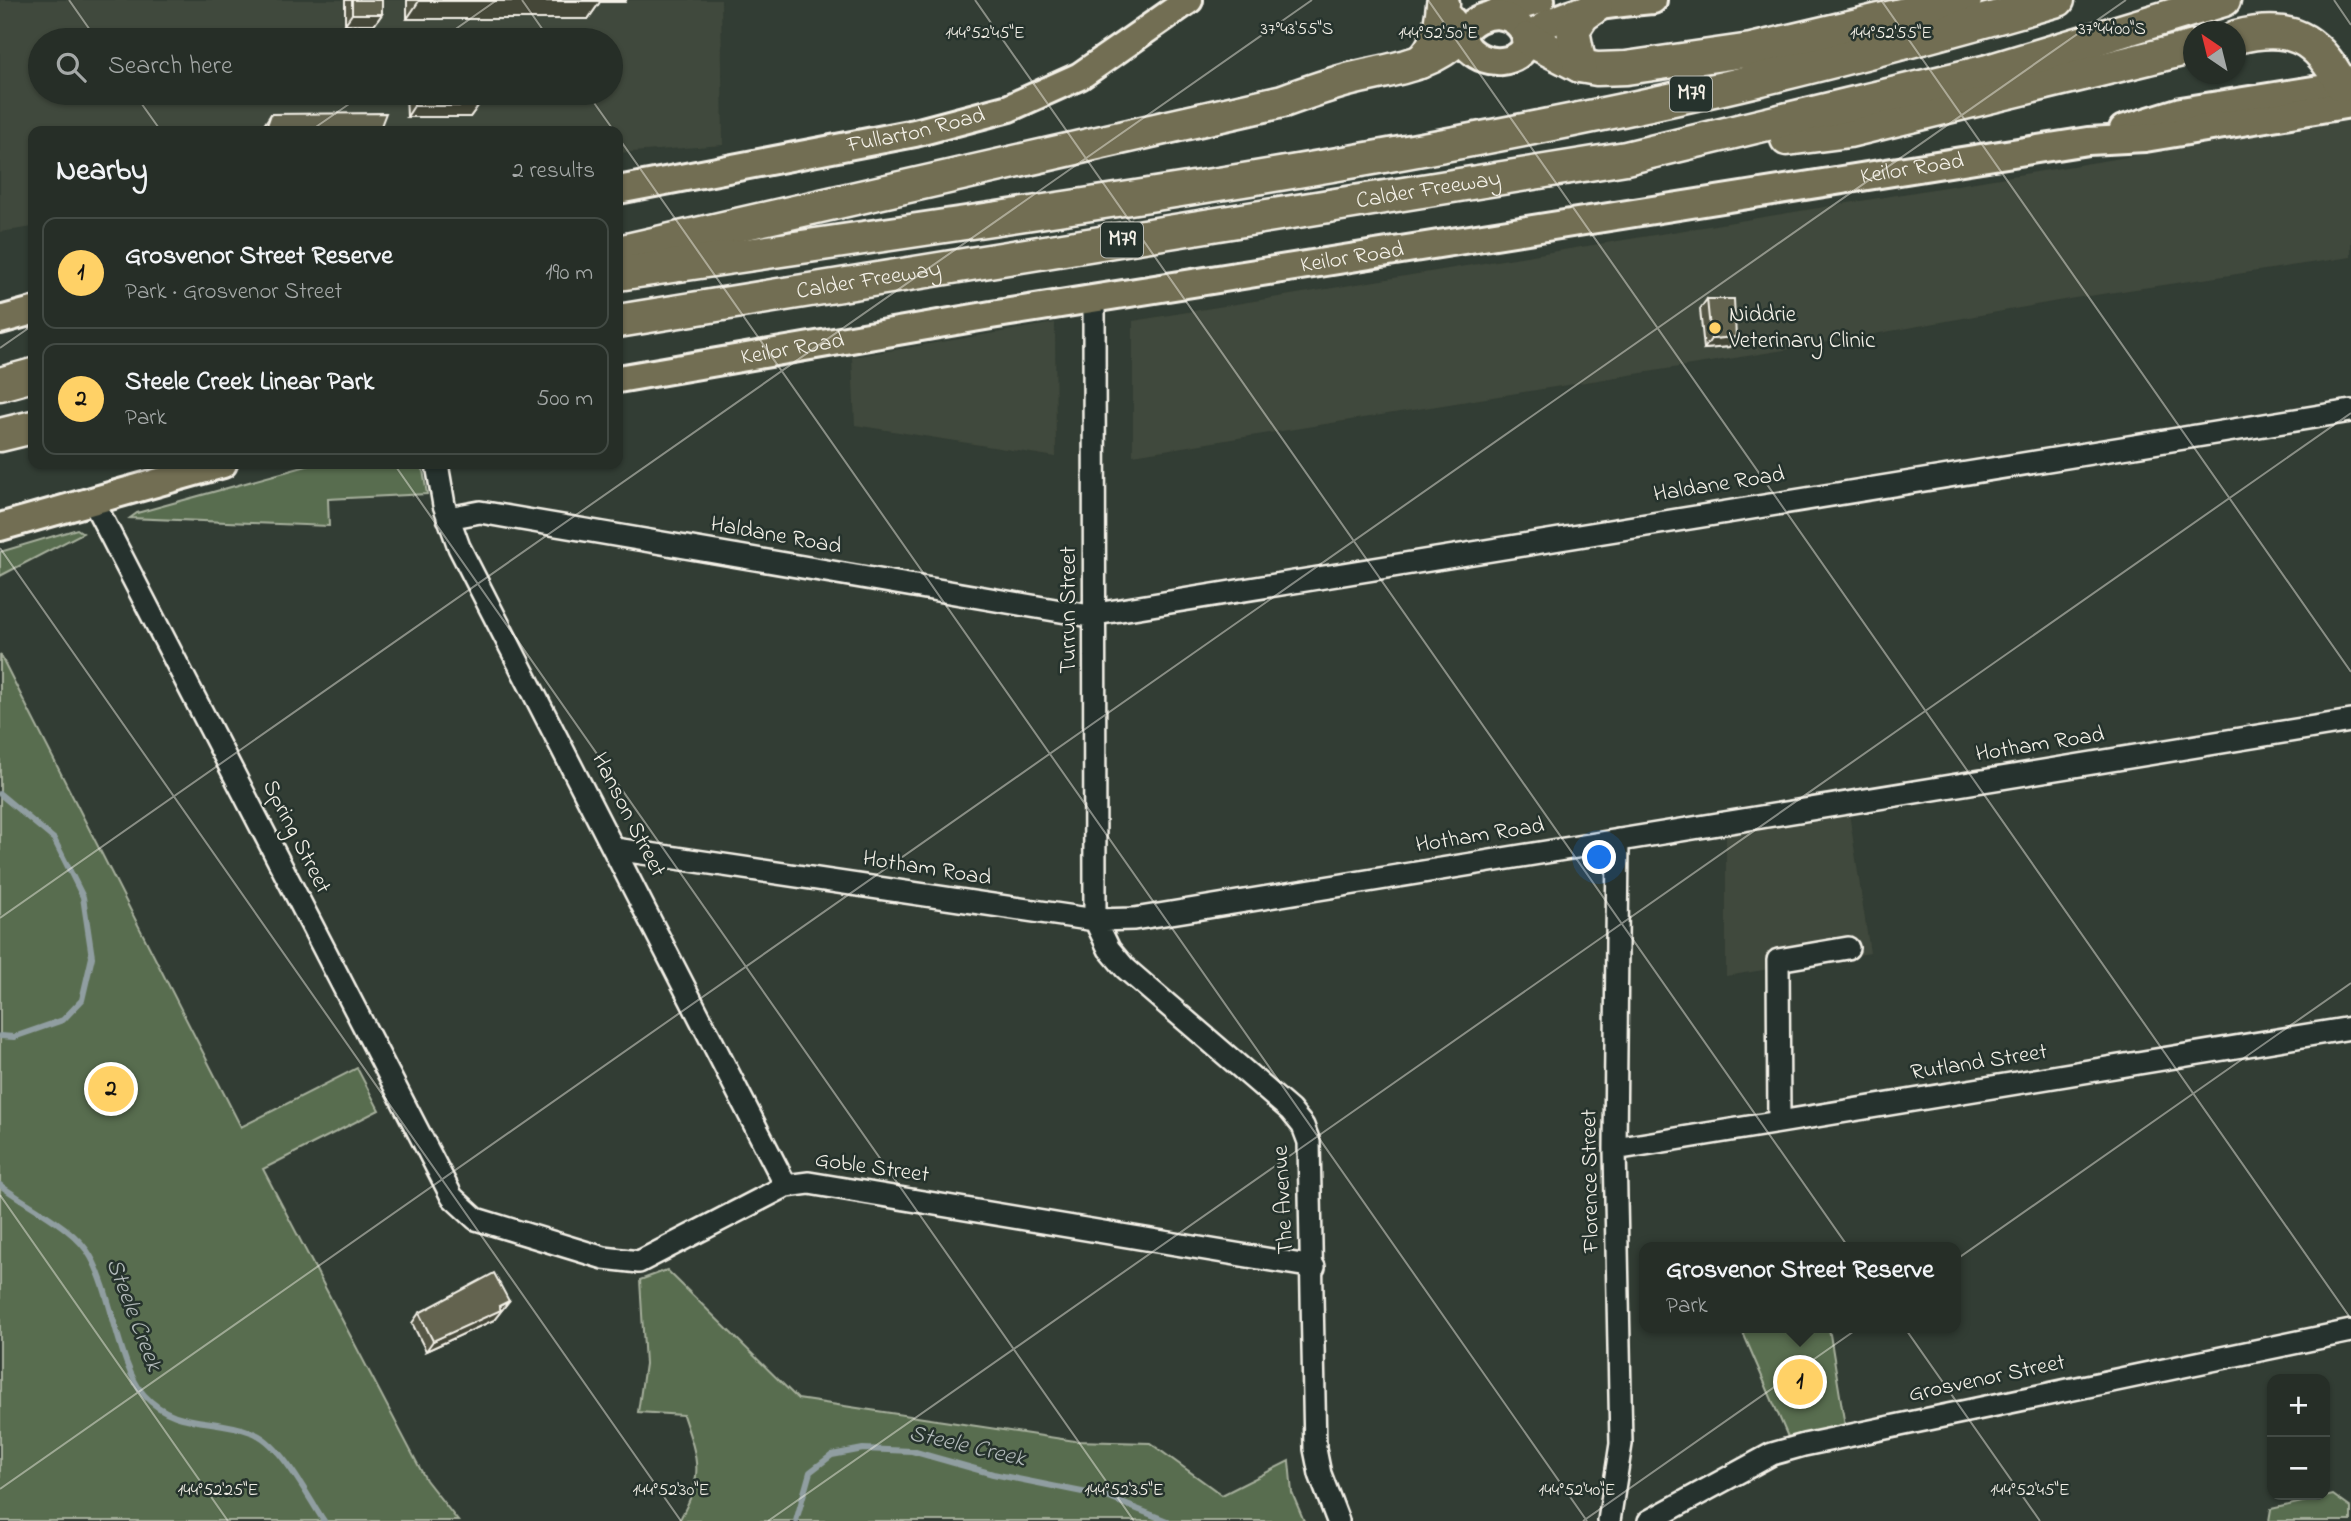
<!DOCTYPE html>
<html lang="en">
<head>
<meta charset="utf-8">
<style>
	:root { --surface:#262e27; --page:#2e362f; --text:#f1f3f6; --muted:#a4a8a7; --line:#424a44; --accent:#ffd166 }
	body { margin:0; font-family:"Indie Flower",sans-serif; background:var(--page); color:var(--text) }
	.controls { position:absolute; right:21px; bottom:21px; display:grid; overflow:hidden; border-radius:14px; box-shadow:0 2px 5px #0004 }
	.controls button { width:63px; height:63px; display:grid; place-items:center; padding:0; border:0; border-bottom:2px solid var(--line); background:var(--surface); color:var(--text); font:35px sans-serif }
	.compass { position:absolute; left:2183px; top:21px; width:63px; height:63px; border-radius:50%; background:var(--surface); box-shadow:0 2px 5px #0004; rotate:325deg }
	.you { position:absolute; left:1600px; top:858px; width:24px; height:24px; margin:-18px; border:5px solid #fff; border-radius:50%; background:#1a73e8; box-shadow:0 0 0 10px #1a73e833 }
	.badge { display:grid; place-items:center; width:46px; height:46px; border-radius:50%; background:var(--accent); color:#111; font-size:23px; font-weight:700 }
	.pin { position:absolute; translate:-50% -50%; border:4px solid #fff; box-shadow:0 2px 7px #0006 }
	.popup { position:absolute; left:1639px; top:1242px; width:322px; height:91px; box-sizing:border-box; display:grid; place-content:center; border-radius:14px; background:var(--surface); filter:drop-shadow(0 2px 5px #0005); font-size:23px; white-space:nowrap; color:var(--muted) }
	.popup b { font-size:26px; color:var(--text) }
	.popup::after { content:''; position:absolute; left:50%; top:100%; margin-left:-14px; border:14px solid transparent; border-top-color:var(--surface) }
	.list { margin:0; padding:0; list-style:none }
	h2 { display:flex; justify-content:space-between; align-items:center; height:91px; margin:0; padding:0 28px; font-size:30px }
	h2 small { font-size:23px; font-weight:400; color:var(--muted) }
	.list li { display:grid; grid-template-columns:46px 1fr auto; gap:21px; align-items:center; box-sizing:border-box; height:112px; margin:0 14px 14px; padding:0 14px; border:2px solid var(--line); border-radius:14px }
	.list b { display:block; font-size:26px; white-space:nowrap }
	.list p { margin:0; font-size:23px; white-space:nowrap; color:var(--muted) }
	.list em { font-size:23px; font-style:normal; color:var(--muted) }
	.icon { flex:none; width:38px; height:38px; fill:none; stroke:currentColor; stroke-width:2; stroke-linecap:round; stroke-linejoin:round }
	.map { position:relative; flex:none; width:2351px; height:1521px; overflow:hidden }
	.search { position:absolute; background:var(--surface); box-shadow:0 2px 5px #0004; left:28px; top:28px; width:595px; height:77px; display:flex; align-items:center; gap:18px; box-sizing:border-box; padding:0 24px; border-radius:38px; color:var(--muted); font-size:26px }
	.panel { position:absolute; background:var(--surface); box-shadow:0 2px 5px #0004; left:28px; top:126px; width:595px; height:343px; border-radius:14px }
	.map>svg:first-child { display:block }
</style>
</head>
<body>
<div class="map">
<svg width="2351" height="1521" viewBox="0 0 2351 1521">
	<rect width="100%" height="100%" fill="#323d34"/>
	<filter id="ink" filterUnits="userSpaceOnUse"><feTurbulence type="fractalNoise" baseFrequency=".0143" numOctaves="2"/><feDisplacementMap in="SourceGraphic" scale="14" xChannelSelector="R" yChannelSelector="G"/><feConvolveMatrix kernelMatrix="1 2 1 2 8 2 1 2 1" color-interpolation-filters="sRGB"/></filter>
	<g filter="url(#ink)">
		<path fill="#41493c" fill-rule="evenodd" d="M0,0H721L723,145L618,153V131H33V227L0,232ZM40,40H611V93H40Z
			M2351,120V257L2075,298L1784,350L1133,455V321Z
			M1055,323L1056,457L855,425L852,357Z
			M1849,813L1870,953L1726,976V833Z"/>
		<path fill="#596d50" stroke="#a6af9c" stroke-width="2" d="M314,464H422L427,494L328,499L329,526L130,518L137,513Z
			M77,529L83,533L0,576V552Z
			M0,654L241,1127L357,1068L379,1110L263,1169L426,1480L458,1521H0Z
			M667,1270L798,1399L1075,1441L1150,1443L1222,1495L1289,1461L1292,1493L1304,1521H679C704,1476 699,1462 683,1415L638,1412L645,1364L640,1280Z
			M1741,1328H1829L1845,1426L1788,1437Z
			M2333,1495L2351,1508V1521H2269L2271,1509Z"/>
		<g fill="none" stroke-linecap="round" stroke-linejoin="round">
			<path stroke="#909ea1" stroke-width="6" d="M0,794L54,839L83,897L92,957L82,1000L63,1020L14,1037L0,1036
				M0,1185C27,1206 74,1226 91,1257C112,1294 119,1367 144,1395C175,1429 212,1417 251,1432C281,1442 307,1496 324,1521
				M796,1521L810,1472L832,1455L863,1449L912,1451L993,1474L1107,1497L1167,1521"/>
			<g stroke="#f4f1e8" stroke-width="26">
				<path id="minor" d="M1094,300L1095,920L1109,949L1125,968L1290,1110L1303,1126L1309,1142L1315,1449L1320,1474L1338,1521
					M437,464L444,505L459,547L786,1186
					M93,501L452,1197L476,1219L604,1258L639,1262L786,1186L809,1183L1314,1267
					M448,518L480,512L1096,617
					M1096,614L2351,411
					M615,849L1095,920L1134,919L2351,721
					M1779,1122L1778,960L1848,948
					M1615,1149L2351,1028
					M1609,1521L1621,1444L1615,1149L1618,840
					M1649,1521L1772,1454L1804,1445L2351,1331"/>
			</g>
			<g stroke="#f4f1e8" stroke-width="32">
				<g id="major">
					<path d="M1493,14L1541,0"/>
					<path d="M1452,20C1457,30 1462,41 1470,50C1487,66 1519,66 1528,42C1518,7 1479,8 1461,35"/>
					<path d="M1528,38C1564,7 1607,4 1653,0"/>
					<path d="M2123,129L2181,111L2351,84"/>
					<path id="s1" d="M618,190L915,133L1009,108L1080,76L1189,0"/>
					<path d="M0,320L33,311"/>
					<path id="s2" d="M618,379L991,315L2088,141L2145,138L2351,104"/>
					<path d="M0,527L223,464"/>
				</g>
			</g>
			<g stroke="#f4f1e8" stroke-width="37">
				<g id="highway">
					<path d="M2236,37C2290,24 2316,36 2342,85"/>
					<path d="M1528,39L1580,66L1597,69L1626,68L1751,50L1965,0"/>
					<path d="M1420,62C1437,47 1441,27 1443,4"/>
					<path d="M1580,66L1573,30L1583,15L1596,6"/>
					<path d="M1787,139L1849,131L2194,47"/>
					<path d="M618,252L1283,101C1305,93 1328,85 1351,79C1392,69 1429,67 1461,36"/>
					<path d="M618,274C986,219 1359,171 1723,88C1835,62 1947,32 2058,0"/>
					<path id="s3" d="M618,321L1626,158L1988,71L2224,0"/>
					<path d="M0,384L33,375"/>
					<path d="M0,435L33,427"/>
				</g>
			</g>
			<use href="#minor" stroke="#26332d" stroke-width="21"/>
			<use href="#major" stroke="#726e52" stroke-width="26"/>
			<use href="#highway" stroke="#726e52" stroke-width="32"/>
		</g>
		<path fill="#555644" stroke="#f4f1e8" stroke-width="2" d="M345,0H382V14L375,24H345Z
			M407,0H626L625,2H600L588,19H407Z
			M406,93H478V106L470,117H407Z
			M271,114L379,131H260Z
			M1707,299L1736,337L1729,347L1704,349L1700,309Z
			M509,1301L494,1320L426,1351L412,1323L419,1313Z"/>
		<path fill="#454637" stroke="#f4f1e8" stroke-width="2" d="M626,0L625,2H600L588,19H407L419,1Z
			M352,14H382L375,24H345Z
			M414,106H478L470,117H407Z
			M1736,337L1729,347L1704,349L1711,339Z
			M509,1301L494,1320L426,1351L433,1341Z"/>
		<path fill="#63644f" stroke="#f4f1e8" stroke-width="2" d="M352,0H382V14H352Z
			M419,0H600V1H419Z
			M414,93H478V106H414Z
			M386,113L379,131H265L271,114Z
			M1707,299H1734L1736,337L1711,339Z
			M494,1273L509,1301L499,1306L501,1310L433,1341L419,1313Z"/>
	</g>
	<path fill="none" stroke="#f4f1e8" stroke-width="2" stroke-opacity="0.45" d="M69,0L97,40M522,0L550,40M975,0L2040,1521M1428,0L2351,1319M1881,0L2351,672M2334,0L2351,25M440,40L497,0M134,93L161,131M587,93L614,131M310,131L365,93M618,137L1587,1521M0,348L33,325M394,464L1134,1521M0,548L681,1521M0,918L1312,0M0,1195L228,1521M0,1489L2126,0M768,1521L2351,413M1583,1521L2351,983"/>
	<circle fill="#ffd166" stroke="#26332d" stroke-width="2.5" cx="1715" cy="328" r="7"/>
	<g text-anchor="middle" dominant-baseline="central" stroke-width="5" stroke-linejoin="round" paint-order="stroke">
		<g fill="#26332d" stroke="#b6b8b0" stroke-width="2">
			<rect x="1670" y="76.5" width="42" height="35" rx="5"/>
			<rect x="1101" y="222.5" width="42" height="35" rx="5"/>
		</g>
		<g font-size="21" font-weight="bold" fill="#f4f1e8">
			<text x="1691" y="94">M79</text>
			<text x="1122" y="240">M79</text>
		</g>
		<g font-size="23" fill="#f4f1e8" stroke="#26332d">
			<text stroke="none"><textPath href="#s1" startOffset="304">Fullarton Road</textPath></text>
			<text stroke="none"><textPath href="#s2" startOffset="1311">Keilor Road</textPath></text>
			<text stroke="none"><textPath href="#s3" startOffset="821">Calder Freeway</textPath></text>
			<text stroke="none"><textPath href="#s2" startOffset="744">Keilor Road</textPath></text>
			<text stroke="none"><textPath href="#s3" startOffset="254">Calder Freeway</textPath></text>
			<text stroke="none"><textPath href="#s2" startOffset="177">Keilor Road</textPath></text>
			<text transform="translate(1719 485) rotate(-9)">Haldane Road</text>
			<text transform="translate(776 536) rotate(10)">Haldane Road</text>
			<text transform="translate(1069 610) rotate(-90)">Turrun Street</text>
			<text transform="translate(2040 745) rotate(-9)">Hotham Road</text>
			<text transform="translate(628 815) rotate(63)">Hanson Street</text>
			<text transform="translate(1480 836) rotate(-9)">Hotham Road</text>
			<text transform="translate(296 837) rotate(63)">Spring Street</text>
			<text transform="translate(927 869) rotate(9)">Hotham Road</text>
			<text transform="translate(1979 1063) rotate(-9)">Rutland Street</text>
			<text transform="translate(872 1168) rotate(8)">Goble Street</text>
			<text transform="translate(1591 1181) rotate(-91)">Florence Street</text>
			<text transform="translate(1284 1200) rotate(-93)">The Avenue</text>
			<text transform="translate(1987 1379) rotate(-12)">Grosvenor Street</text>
		</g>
		<g font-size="23" fill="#f4f1e8" stroke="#26332d" text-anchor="start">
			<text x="1729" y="315">Niddrie<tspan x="1729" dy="26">Veterinary Clinic</tspan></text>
		</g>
		<g font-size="24" font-style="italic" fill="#b1b9b9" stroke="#26332d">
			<text transform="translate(133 1315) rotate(69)">Steele Creek</text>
			<text transform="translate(967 1447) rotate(13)">Steele Creek</text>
		</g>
	</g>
	<g font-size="18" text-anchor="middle" fill="#f4f1e8" stroke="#26332d" stroke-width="5" stroke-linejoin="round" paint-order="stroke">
		<text x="1297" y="34">37°43'55"S</text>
		<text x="2112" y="34">37°44'00"S</text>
		<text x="985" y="38">144°52'45"E</text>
		<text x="1438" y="38">144°52'50"E</text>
		<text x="1891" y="38">144°52'55"E</text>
		<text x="218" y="1495">144°52'25"E</text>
		<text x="671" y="1495">144°52'30"E</text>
		<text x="1124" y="1495">144°52'35"E</text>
		<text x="1577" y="1495">144°52'40"E</text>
		<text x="2030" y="1495">144°52'45"E</text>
	</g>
</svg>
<div class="controls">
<button>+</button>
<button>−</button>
</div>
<svg class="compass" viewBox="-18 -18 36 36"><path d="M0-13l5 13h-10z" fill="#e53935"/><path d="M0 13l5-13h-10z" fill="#a4a8a7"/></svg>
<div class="you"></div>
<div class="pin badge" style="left:1800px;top:1382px">1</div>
<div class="popup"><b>Grosvenor Street Reserve</b>Park</div>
<div class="pin badge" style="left:111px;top:1089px">2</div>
<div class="search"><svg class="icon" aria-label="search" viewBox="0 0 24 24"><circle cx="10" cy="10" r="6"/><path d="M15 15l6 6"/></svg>Search here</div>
<section class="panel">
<h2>Nearby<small>2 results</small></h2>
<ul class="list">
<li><span class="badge">1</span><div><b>Grosvenor Street Reserve</b><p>Park · Grosvenor Street</p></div><em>190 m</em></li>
<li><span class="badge">2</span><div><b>Steele Creek Linear Park</b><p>Park</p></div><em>500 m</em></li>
</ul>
</section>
</div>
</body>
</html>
